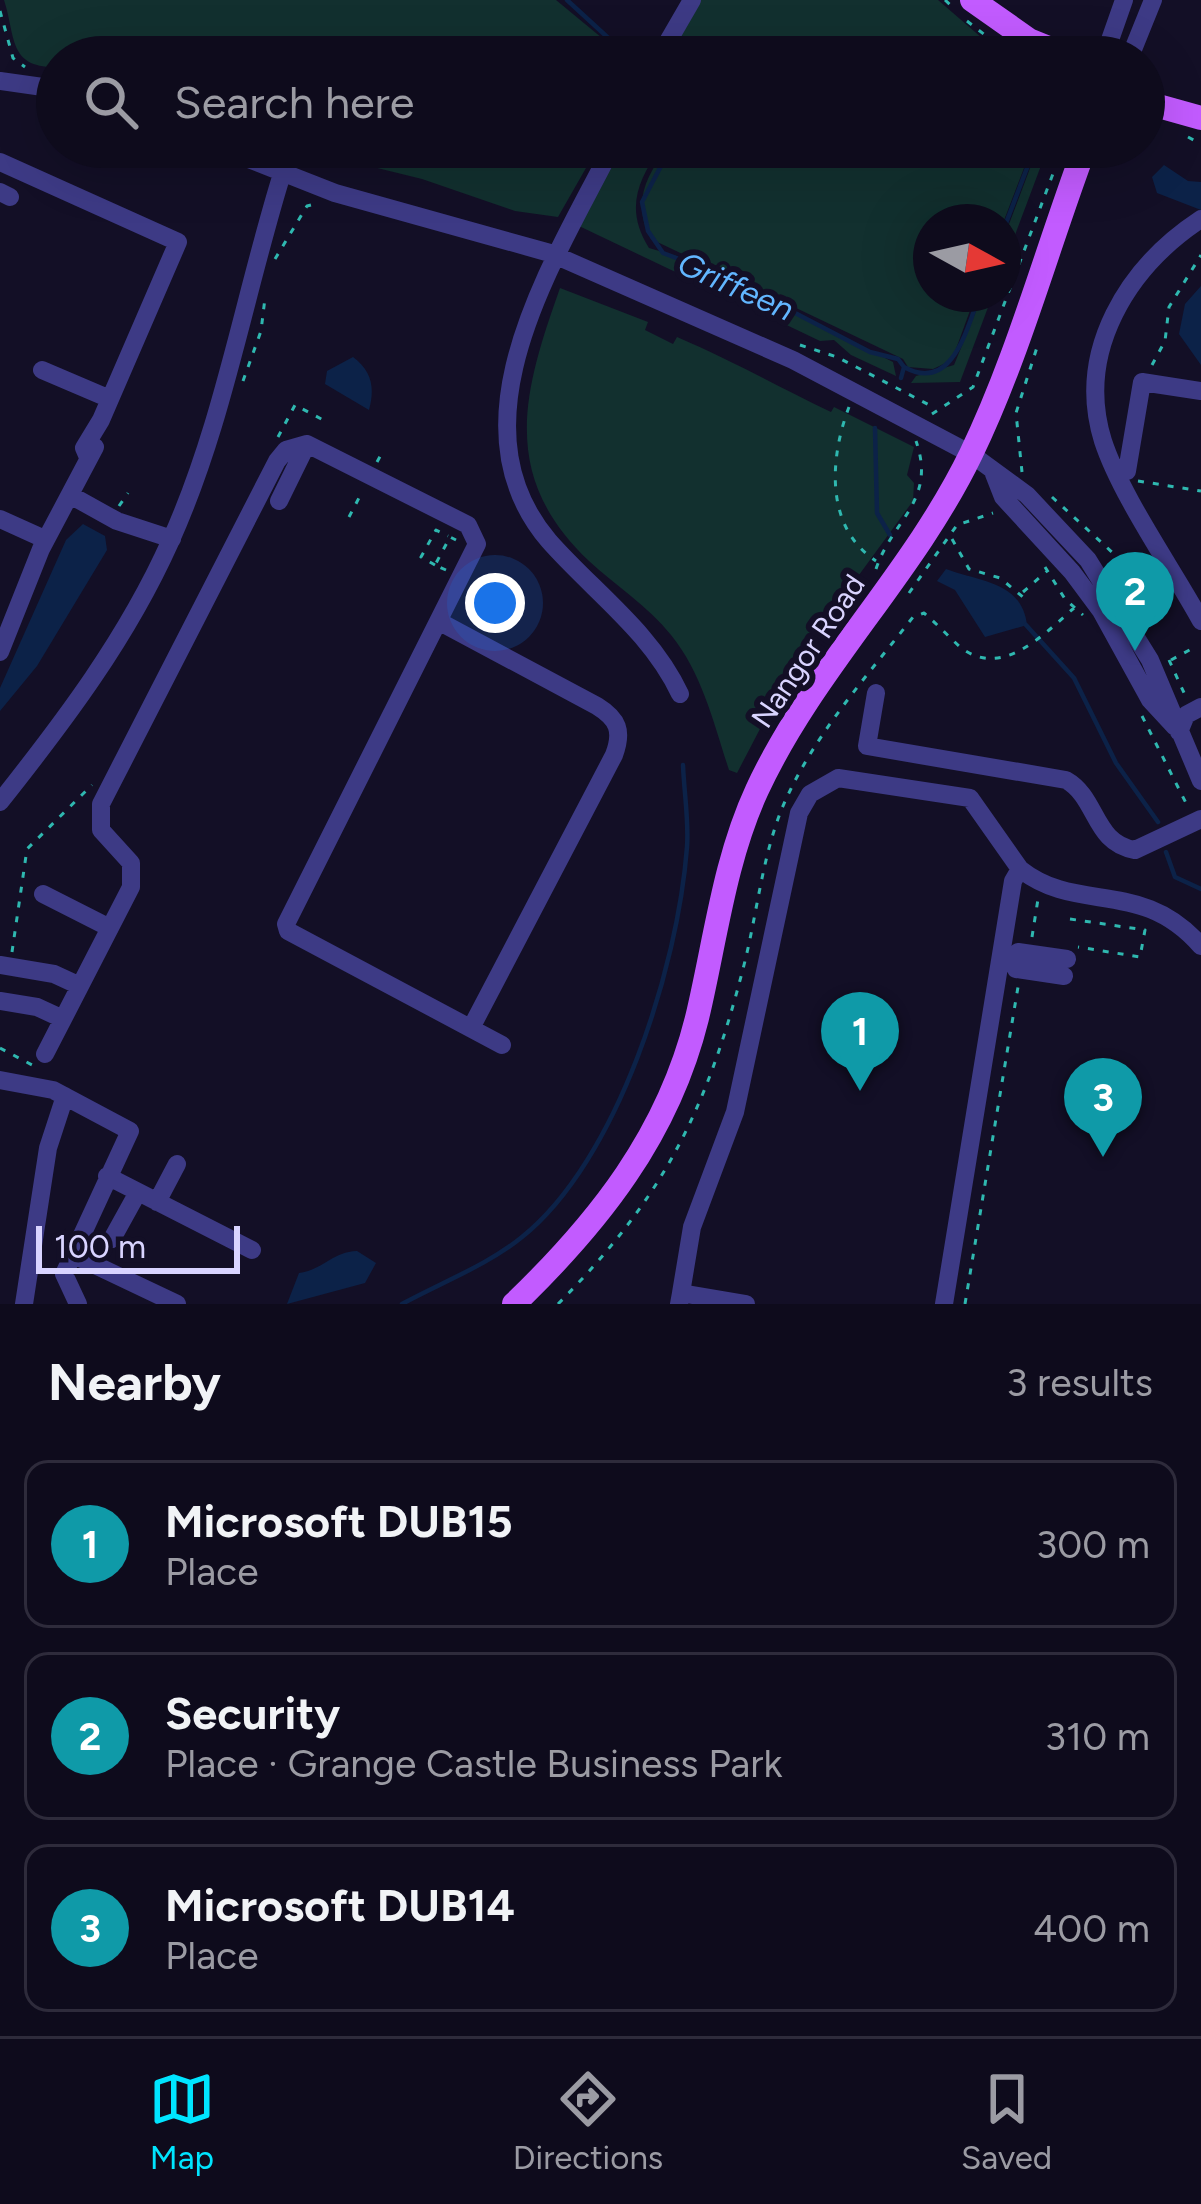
<!DOCTYPE html>
<html lang="en">
<head>
<meta charset="utf-8">
<style>
	:root { --surface:#0e0b1c; --page:#171425; --text:#f1f3f6; --muted:#9b9ba3; --line:#2e2b3b; --accent:#00e5ff }
	body { margin:0; font-family:Figtree,sans-serif; background:var(--page); color:var(--text) }
	.compass { position:absolute; left:913px; top:204px; width:108px; height:108px; border-radius:50%; background:var(--surface); box-shadow:0 12px 48px #0002; rotate:98deg }
	.scale { position:absolute; left:36px; bottom:30px; width:204px; box-sizing:border-box; padding-left:12px; border:6px solid #d9d4ff; border-top:0; font-size:33px; line-height:42px; white-space:nowrap; color:#d9d4ff; -webkit-text-stroke:9px #130f26; paint-order:stroke }
	.you { position:absolute; left:495px; top:603px; width:42px; height:42px; margin:-30px; border:9px solid #fff; border-radius:50%; background:#1a73e8; box-shadow:0 0 0 18px #1a73e833 }
	.badge { display:grid; place-items:center; width:78px; height:78px; border-radius:50%; background:var(--accent); color:#fff; font-size:39px; font-weight:700 }
	.pin { position:absolute; translate:-50% -99px; filter:drop-shadow(0 3px 6px #0008) }
	.pin::after { content:''; position:absolute; top:63px; width:42px; height:36px; background:inherit; clip-path:polygon(0 0,100% 0,50% 100%) }
	.list { margin:0; padding:0; list-style:none }
	h2 { display:flex; justify-content:space-between; align-items:center; height:156px; margin:0; padding:0 48px; font-size:51px }
	h2 small { font-size:39px; font-weight:400; color:var(--muted) }
	.list li { display:grid; grid-template-columns:78px 1fr auto; gap:36px; align-items:center; box-sizing:border-box; height:168px; margin:0 24px 24px; padding:0 24px; border:3px solid var(--line); border-radius:24px }
	.list b { display:block; font-size:45px; white-space:nowrap }
	.list p { margin:0; font-size:39px; white-space:nowrap; color:var(--muted) }
	.list em { font-size:39px; font-style:normal; color:var(--muted) }
	.icon { flex:none; width:66px; height:66px; fill:none; stroke:currentColor; stroke-width:2; stroke-linecap:round; stroke-linejoin:round }
	.map { position:relative; flex:none; width:1201px; height:1304px; overflow:hidden }
	.search { position:absolute; background:var(--surface); box-shadow:0 12px 48px #0002; left:36px; right:36px; top:36px; height:132px; display:flex; align-items:center; gap:30px; box-sizing:border-box; padding:0 42px; border-radius:66px; color:var(--muted); font-size:45px }
	.sheet { height:732px; background:var(--surface) }
	nav { display:flex; justify-content:space-around; align-items:center; box-sizing:border-box; height:168px; border-top:3px solid var(--line); background:var(--surface); font-size:33px; color:var(--muted) }
	nav a { display:grid; justify-items:center; gap:6px }
	nav .on { color:var(--accent) }
	.map>svg:first-child { display:block }
</style>
</head>
<body>
<div class="map">
<svg width="1201" height="1304" viewBox="0 0 1201 1304">
	<rect width="100%" height="100%" fill="#130f26"/>
	<path fill="#12302f" d="M4,0H556L625,57H57V67C8,68 16,37 4,0Z
		M701,0H938L1004,57H668Z
		M292,147H598L558,217L515,211L422,179Z
		M619,147H661C637,181 625,210 649,248L683,258L893,362L896,376L851,355L834,340L820,341L579,226Z
		M668,147H1032L1003,223L931,222V294H976L952,360L933,369L908,367L903,359L651,239C632,204 645,177 668,147Z
		M1038,147H1048L1003,267V240Z
		M560,288L648,322L645,330L673,344L677,337C735,362 779,387 831,412L834,407L914,447L907,475L914,483L913,501L794,664L737,773L729,770C714,724 702,673 671,635C648,606 616,586 589,561C498,475 524,390 560,288Z
		M983,294H993L960,382L911,383L916,376L954,365Z"/>
	<path fill="#0c2248" d="M1164,165L1188,181L1201,182V210L1157,193L1152,177Z
		M1201,286V365L1179,334L1185,304Z
		M353,357C372,371 375,388 369,410L325,384L327,371Z
		M83,524L105,536L107,550L37,666L0,711V688L66,540Z
		M946,569C981,582 1022,582 1027,625L985,637L955,590L937,581Z
		M357,1251L376,1263L365,1283L287,1304L299,1273C323,1270 332,1252 357,1251Z"/>
	<g fill="none" stroke-linecap="round" stroke-linejoin="round">
		<path stroke="#0c2248" stroke-width="4.5" d="M567,0L629,57
			M671,147L642,202L648,231L663,253L724,276L870,352L898,359L904,367L901,378
			M1003,231L1035,147
			M904,367C953,394 967,327 980,294
			M875,428L877,513L890,535
			M1026,625L1074,678L1116,763L1158,822
			M1166,852L1175,877L1201,889
			M402,1304C440,1283 488,1265 522,1237C618,1160 678,967 687,847C689,821 684,792 683,765"/>
		<path stroke="#2fb8b0" stroke-width="3" stroke-dasharray="6 9" stroke-linecap="butt" d="M945,0L956,10
			M0,11L13,58L25,67
			M967,21L1013,57
			M1144,133L1146,130
			M1188,137L1201,144
			M187,147L202,153
			M275,259L307,206L319,203
			M800,345L837,357L935,408
			M1152,365L1165,341L1169,307L1201,255
			M243,381L261,331L265,298
			M849,407C830,457 824,527 876,561
			M932,414L973,387L1063,147
			M278,437L295,405L325,421
			M377,462L383,451
			M1022,472L1016,413L1039,341
			M1138,481L1201,491
			M1052,497L1114,554L1146,621
			M119,506L128,493
			M349,517L362,492
			M952,539L969,569L1000,578L1029,602
			M435,565L421,557L436,530L448,536
			M1045,567L1065,599L1083,615
			M876,569C892,520 937,501 916,441
			M446,570L435,565L450,537L456,540
			M1023,592L1047,571
			M909,593L957,525L993,513
			M1169,660L1185,695
			M1171,660L1197,646
			M1142,716L1189,809
			M1070,919L1145,930L1140,957L1078,947
			M1032,937L1038,899
			M12,952L27,849L92,785
			M0,1048L36,1067
			M558,1304C664,1197 707,1110 744,965C758,910 763,848 787,797C818,730 868,675 913,617L924,613C936,623 947,635 959,646C1001,681 1044,634 1074,608
			M965,1304L1018,987"/>
		<path stroke="#3d3a85" stroke-width="18" d="M659,57L692,0
			M1104,57L1124,0
			M1130,57L1153,0
			M0,81L57,89
			M218,147L335,193L550,253L793,360L971,454L1027,495L1088,560L1150,660L1201,781
			M612,147C556,259 447,422 549,541C594,592 651,632 680,694
			M0,162L178,242L101,420L84,448L87,455
			M0,192L10,197
			M1201,219C1128,267 1075,351 1103,441C1121,496 1172,568 1201,621
			M42,370L110,399
			M994,474L1003,497L1072,572L1101,611L1150,700L1175,727
			M1120,474L1127,471L1142,382L1201,391
			M70,495L117,521L172,539
			M279,501L307,444
			M0,519L40,537
			M440,622L597,706C618,719 623,731 614,755L471,1028
			M0,652L41,549L95,447
			M876,693L867,746L1066,780C1098,798 1093,843 1135,850L1201,819
			M1179,732L1186,715L1201,707
			M0,802C65,720 127,638 170,542C223,425 244,296 282,174
			M1020,869C1078,915 1141,877 1201,946
			M43,894L110,928
			M0,965L54,974L80,986
			M1064,976L1016,969L1011,957L1018,952L1067,959
			M0,1001L37,1007L63,1019
			M45,1054L131,887V863L101,830V804L277,461L286,450L307,444L468,525L477,544L286,924L288,931L502,1045
			M0,1080L53,1090L130,1131L64,1274L78,1304
			M107,1176L252,1250
			M157,1202L177,1164
			M112,1239L138,1192
			M74,1255L177,1304
			M681,1293L692,1227L735,1112L799,813L810,794L838,778L970,798L1020,869L1013,881L944,1304
			M24,1304L48,1148L65,1096
			M679,1304L681,1293L746,1304"/>
		<path stroke="#c25bff" stroke-width="24" d="M972,0L1029,40L1071,57
			M1144,102L1201,118
			M514,1304C599,1222 668,1135 697,1018C715,943 724,861 757,790C813,669 913,574 971,454C1018,357 1047,248 1085,147"/>
	</g>
	<g text-anchor="middle" dominant-baseline="central" stroke-width="12" stroke-linejoin="round" paint-order="stroke">
		<g font-size="30" fill="#d9d4ff" stroke="#130f26">
			<text transform="translate(808 651) rotate(-56)">Nangor Road</text>
		</g>
		<g font-size="33" font-style="italic" fill="#62b6ff" stroke="#130f26">
			<text transform="translate(736 286) rotate(24)">Griffeen</text>
		</g>
	</g>
</svg>
<svg class="compass" viewBox="-18 -18 36 36"><path d="M0-13l5 13h-10z" fill="#e53935"/><path d="M0 13l5-13h-10z" fill="#9b9ba3"/></svg>
<div class="scale">100 m</div>
<div class="you"></div>
<div class="pin badge" style="left:860px;top:1091px;background:#0f9aa8">1</div>
<div class="pin badge" style="left:1135px;top:651px;background:#0f9aa8">2</div>
<div class="pin badge" style="left:1103px;top:1157px;background:#0f9aa8">3</div>
<div class="search"><svg class="icon" aria-label="search" viewBox="0 0 24 24"><circle cx="10" cy="10" r="6"/><path d="M15 15l6 6"/></svg>Search here</div>
</div>
<section class="sheet">
<h2>Nearby<small>3 results</small></h2>
<ul class="list">
<li><span class="badge" style="background:#0f9aa8">1</span><div><b>Microsoft DUB15</b><p>Place</p></div><em>300 m</em></li>
<li><span class="badge" style="background:#0f9aa8">2</span><div><b>Security</b><p>Place · Grange Castle Business Park</p></div><em>310 m</em></li>
<li><span class="badge" style="background:#0f9aa8">3</span><div><b>Microsoft DUB14</b><p>Place</p></div><em>400 m</em></li>
</ul>
</section>
<nav>
<a class="on"><svg class="icon" aria-label="map" viewBox="0 0 24 24"><path d="M3 6l6-2 6 2 6-2v14l-6 2-6-2-6 2zM9 4v14M15 6v14"/></svg>Map</a>
<a><svg class="icon" aria-label="directions" viewBox="0 0 24 24"><path d="M12 3l9 9-9 9-9-9zM9 14v-3h6M13 9l2 2-2 2"/></svg>Directions</a>
<a><svg class="icon" aria-label="saved" viewBox="0 0 24 24"><path d="M7 4h10v16l-5-4-5 4z"/></svg>Saved</a>
</nav>
</body>
</html>
